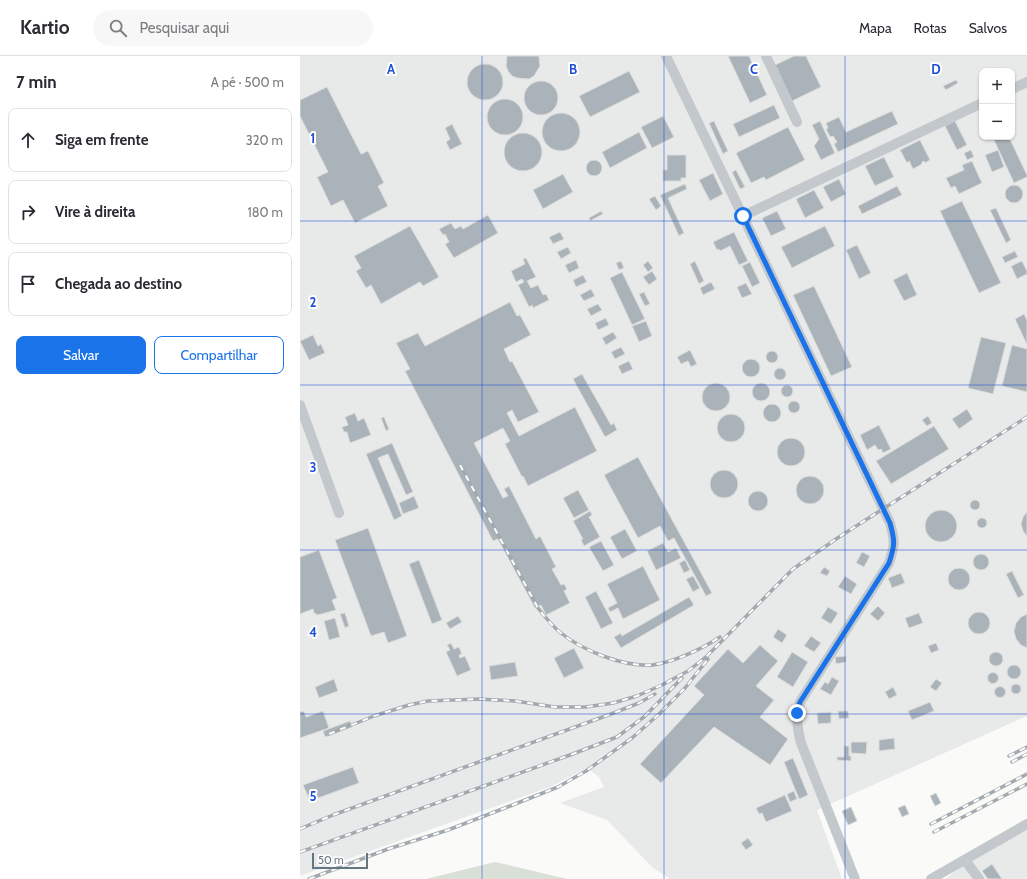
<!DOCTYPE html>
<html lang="pt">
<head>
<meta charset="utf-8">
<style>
	:root { --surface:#fff; --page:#f7f7f7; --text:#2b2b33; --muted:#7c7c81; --line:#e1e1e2; --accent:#1a73e8 }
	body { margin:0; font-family:Cabin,sans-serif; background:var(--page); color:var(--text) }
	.controls { position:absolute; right:12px; top:12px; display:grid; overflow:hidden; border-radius:8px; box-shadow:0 1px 3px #0004 }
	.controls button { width:36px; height:36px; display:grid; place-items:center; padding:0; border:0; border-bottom:1px solid var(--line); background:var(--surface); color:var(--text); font:20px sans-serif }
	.scale { position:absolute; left:12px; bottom:10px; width:56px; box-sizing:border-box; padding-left:4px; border:2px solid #657683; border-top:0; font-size:11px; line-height:14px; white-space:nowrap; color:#657683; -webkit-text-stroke:3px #fff; paint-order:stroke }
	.stop { position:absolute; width:12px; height:12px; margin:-9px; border:3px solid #1a73e8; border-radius:50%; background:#fff }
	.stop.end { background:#1a73e8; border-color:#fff; box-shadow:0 1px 4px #0008 }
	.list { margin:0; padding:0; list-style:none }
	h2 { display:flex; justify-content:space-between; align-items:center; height:52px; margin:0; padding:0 16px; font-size:17px }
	h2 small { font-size:13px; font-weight:400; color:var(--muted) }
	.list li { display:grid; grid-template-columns:26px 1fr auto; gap:12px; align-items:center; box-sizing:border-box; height:64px; margin:0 8px 8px; padding:0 8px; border:1px solid var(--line); border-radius:8px }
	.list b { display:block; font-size:15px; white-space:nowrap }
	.list em { font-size:13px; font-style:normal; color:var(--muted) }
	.actions { display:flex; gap:8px; padding:12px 16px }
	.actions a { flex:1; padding:9px 0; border:1px solid var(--accent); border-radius:8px; text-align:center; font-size:14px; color:var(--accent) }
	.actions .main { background:var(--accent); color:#fff }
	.icon { flex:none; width:22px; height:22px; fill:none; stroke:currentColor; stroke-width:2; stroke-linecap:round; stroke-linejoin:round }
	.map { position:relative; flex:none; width:727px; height:823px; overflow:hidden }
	header { display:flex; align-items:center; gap:24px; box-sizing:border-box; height:56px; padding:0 20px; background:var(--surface); border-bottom:1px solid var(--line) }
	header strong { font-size:19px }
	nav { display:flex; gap:22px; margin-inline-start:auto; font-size:14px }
	.search { width:280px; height:36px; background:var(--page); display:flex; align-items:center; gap:10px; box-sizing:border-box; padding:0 14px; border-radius:22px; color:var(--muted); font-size:15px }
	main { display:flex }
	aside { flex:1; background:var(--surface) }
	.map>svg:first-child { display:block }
</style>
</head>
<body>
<header>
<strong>Kartio</strong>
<div class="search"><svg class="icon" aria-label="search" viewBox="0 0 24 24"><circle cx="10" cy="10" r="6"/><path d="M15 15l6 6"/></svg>Pesquisar aqui</div>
<nav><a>Mapa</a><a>Rotas</a><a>Salvos</a></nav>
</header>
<main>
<aside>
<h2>7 min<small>A pé · 500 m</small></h2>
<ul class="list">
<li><svg class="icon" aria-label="ahead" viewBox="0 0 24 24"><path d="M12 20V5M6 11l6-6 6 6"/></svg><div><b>Siga em frente</b></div><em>320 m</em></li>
<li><svg class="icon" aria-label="right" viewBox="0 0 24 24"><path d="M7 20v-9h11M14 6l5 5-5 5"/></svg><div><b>Vire à direita</b></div><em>180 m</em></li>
<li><svg class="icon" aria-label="arrive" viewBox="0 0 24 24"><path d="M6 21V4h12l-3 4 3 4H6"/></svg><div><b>Chegada ao destino</b></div></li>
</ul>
<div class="actions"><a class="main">Salvar</a><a>Compartilhar</a></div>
</aside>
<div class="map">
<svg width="727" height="823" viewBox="0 0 727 823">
	<rect width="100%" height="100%" fill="#fafaf8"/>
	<path fill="#e8e9e9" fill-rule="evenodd" d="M0,0H727V660L517,754L542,823H370L352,811L307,764L260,747L304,731L299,721L287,712L250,731L0,820ZM682,15H712V81H682Z
		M727,771V823H645L673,802Z"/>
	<path fill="#dadfd7" d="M195,806L267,823H126Z"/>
	<path fill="#aab3b9" stroke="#dcdcda" d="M207,0H239L240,10L234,20L229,23L217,22L212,20L208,15L206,10Z
		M428,0H449L467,39L450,47Z
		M494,0H506L521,31L492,45L475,9Z
		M167 26a18 18 0 1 1 36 0a18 18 0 1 1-36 0Z
		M329,15L340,36L290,61L279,40Z
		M656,24L658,27L646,34L643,30Z
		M224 42a17 17 0 1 1 34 0a17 17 0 1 1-34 0Z
		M27,31L61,98L68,95L84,127L78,130L88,150L55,167L43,144L31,150L17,121L28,116L0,60V44Z
		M187 61a18 18 0 1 1 36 0a18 18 0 1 1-36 0Z
		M474,49L480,62L439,81L433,68Z
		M592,55L598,68L538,96L534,88L537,86L533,80L530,81L526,73L528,72L526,67L539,61L546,76Z
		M242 76a19 19 0 1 1 38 0a19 19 0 1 1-38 0Z
		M363,60L374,81L352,92L341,71Z
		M414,65L428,95L423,98L409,67Z
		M520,65L535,97L521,104L514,90L519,83L512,69Z
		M655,65L667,89L657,94L645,70Z
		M152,68L162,88L150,94L146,86L150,83L145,72Z
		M488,71L505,104L466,124L464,121L451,127L436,97Z
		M339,76L347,92L310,112L302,96Z
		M204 96a19 19 0 1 1 38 0a19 19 0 1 1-38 0Z
		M701,81H709L727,119V121L714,127L694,84Z
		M620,84L630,104L625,107L624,105L622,106V108L613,113L609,105L607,107L600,94Z
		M671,94L674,101L667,104L664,97Z
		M698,94L704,111L692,116L685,99Z
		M367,99H386V122H381V125H363V114H367Z
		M584,101L594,121L575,130L565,110Z
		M286 112a8 8 0 1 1 16 0a8 8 0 1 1-16 0Z
		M672,105L682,127L659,138L655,130L651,132L646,122L664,114L662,109Z
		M436,114L445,131L440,133L432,116Z
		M413,117L423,138L410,145L399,124Z
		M263,118L273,136L243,153L233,134Z
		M539,123L546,138L531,146L523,131Z
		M385,128L387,133L368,142L384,177L379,180L360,139Z
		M705 138a9 9 0 1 1 18 0a9 9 0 1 1-18 0Z
		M597,130L602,139L562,158L558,150Z
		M514,134L524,152L505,162L496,143Z
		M355,140L361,150L356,154L349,143Z
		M662,145L701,227L679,237L640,155Z
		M696,152L711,184L706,187L690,154Z
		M301,155L303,158L290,165L289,162Z
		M477,155L486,173L471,180L462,162Z
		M188,159L198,177L154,202L145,188L149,186L145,178L143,179L139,173L151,167L155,173L161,170L163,173Z
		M110,170L139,221L123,230L120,226L81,248L71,229L66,232L56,215L61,212L54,200Z
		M525,170L535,190L492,212L481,191Z
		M260,176L264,183L253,188L249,181Z
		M434,176L448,205L439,209L430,190L420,195L419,193L417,194L413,186Z
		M557,189L571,217L559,223L546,194Z
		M268,191L271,197L261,203L257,196Z
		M715,195L718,201L705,207L702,201Z
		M226,202L236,221L227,225L231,232L238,229L243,239L246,238L249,244L233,252L232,249L229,251L218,229L224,226L222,223L216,226L211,215L225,208L223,203Z
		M276,204L279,212L269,217L265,209Z
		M321,205L324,212L319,214L316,207Z
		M348,205L353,212L348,216L343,209Z
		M395,205L404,225L399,228L390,208Z
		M722,205L727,215V218L717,223L711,210Z
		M450,206L460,227L452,231L442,210Z
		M352,215L357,223L349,229L343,221Z
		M322,216L345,263L332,269L310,222Z
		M607,217L617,239L604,245L593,224Z
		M283,219L287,226L276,231L273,224Z
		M411,226L415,233L403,239L400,232Z
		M446,227L452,238L442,242L437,231Z
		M514,230L552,311L531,320L493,239Z
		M291,233L295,240L284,245L280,239Z
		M344,236L350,248L345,250L339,238Z
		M210,246L217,260L220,259L231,279L204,293L210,306L212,305L239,356L218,366L212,354L207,357L219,380L275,351L297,395L228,430L223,420L222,421L205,388L210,385L203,372L174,387L203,442L208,440L204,433L209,430L236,483L240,480L256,511L252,513L261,529L264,528L267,533L264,535L270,547L246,559L241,549L235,552L198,483L193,485L105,315L110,313L96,287L118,277L125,290Z
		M298,248L302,254L291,260L287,253Z
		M724,258L727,264V289L715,263Z
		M306,262L309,269L298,274L295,267Z
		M346,265L352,280L339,286L332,270Z
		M313,276L317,282L306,289L302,282Z
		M13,279L18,290L21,288L25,297L9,304L0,285Z
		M681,281L706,287L693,338L668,332Z
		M712,289L727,293V336L702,330Z
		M321,291L325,298L315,303L311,296Z
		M390,294L397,308L391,311L388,305L381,308L377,301Z
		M466 301a6 6 0 1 1 12 0a6 6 0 1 1-12 0Z
		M442 312a9 9 0 1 1 18 0a9 9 0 1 1-18 0Z
		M329,305L333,313L322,318L318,310Z
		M474 318a6 6 0 1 1 12 0a6 6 0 1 1-12 0Z
		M282,318L311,369L314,367L317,374L305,381L273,323Z
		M452 336a9 9 0 1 1 18 0a9 9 0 1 1-18 0Z
		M402 341a14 14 0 1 1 28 0a14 14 0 1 1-28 0Z
		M481 335a6 6 0 1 1 12 0a6 6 0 1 1-12 0Z
		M488 351a6 6 0 1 1 12 0a6 6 0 1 1-12 0Z
		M463 357a9 9 0 1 1 18 0a9 9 0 1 1-18 0Z
		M667,353L673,363L659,373L652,363Z
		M55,357L58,365L64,362L71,379L50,387L47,376H44L42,371L48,369L45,361Z
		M417 372a14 14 0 1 1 28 0a14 14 0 1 1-28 0Z
		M628,360L632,367L627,370L622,364Z
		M84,361L89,373L86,375L81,362Z
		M579,369L591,393L583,397L581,393L578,394L575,389L567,394L560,379Z
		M634,370L649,393L591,428L576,405Z
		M477 396a14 14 0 1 1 28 0a14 14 0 1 1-28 0Z
		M92,387L113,436L106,439L88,398L78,402L102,460L94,464L66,398Z
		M338,401L412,537L406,540L374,482L368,485L360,470L338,482L304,419Z
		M410 428a14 14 0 1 1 28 0a14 14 0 1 1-28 0Z
		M496 434a14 14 0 1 1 28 0a14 14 0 1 1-28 0Z
		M278,434L289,454L274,462L263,442Z
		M448 445a10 10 0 1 1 20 0a10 10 0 1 1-20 0Z
		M114,440L119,452L103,458L99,447Z
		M670 449a5 5 0 1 1 10 0a5 5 0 1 1-10 0Z
		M625 470a16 16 0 1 1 32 0a16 16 0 1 1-32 0Z
		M290,455L292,459L289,461L300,481L284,490L281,484L283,483L273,465Z
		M727,456V480L723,475L721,468L723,461Z
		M677 467a5 5 0 1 1 10 0a5 5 0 1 1-10 0Z
		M68,472L107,580L88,587L84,576L71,580L35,484Z
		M325,473L337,495L322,503L310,481Z
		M301,485L314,509L303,515L289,491Z
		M363,487L368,496L376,492L381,502L356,514L347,495Z
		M19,494L37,542L32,544L36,554L18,559L14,557L13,553L0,558V501Z
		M562,496L570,500L564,511L556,507Z
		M673 506a8 8 0 1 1 16 0a8 8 0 1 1-16 0Z
		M119,504L142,564L132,568L109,508Z
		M385,504L390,514L384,517L379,507Z
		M343,510L360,544L323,563L318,552L310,556L308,552L317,547L307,528Z
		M524,511L530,515L527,520L520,517Z
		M648 523a11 11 0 1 1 22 0a11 11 0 1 1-22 0Z
		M712,515L724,539L718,542L706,518Z
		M601,517L605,527L592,532L588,522Z
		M393,520L400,532L393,536L386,523Z
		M545,520L557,528L551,538L538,531Z
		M296,535L313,567L301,573L285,541Z
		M389,541L394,549L321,592L314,581L321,577L322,580Z
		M578,550L585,557L578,565L570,558Z
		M528,551L538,557L531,568L521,562Z
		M668 567a11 11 0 1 1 22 0a11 11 0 1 1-22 0Z
		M45,557L49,570L45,572L40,558Z
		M619,557L623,567L609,572L605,562Z
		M727,558V592L721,589L716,583L714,575L716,567L721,561Z
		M158,560L162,566L150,573L146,567Z
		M35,562L40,581L29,584L24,565Z
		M478,573L487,579L482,587L473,581Z
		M511,580L521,587L514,596L504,590Z
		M151,587L154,593L159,591L162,598L159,599L160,602L165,600L171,614L157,620L146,596L150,594L147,589Z
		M636,587L639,594L631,597L628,590Z
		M460,589L478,605L456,630L474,644L460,661L488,683L470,709L414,671L361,727L340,708L404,639L394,630L428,593L443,607Z
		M274,592L284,612L264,622L254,602Z
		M689 603a7 7 0 1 1 14 0a7 7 0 1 1-14 0Z
		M492,596L508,606L493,631L477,621Z
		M546,600V606L536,608L535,601Z
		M215,606L218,620L191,624L189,610Z
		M707 616a7 7 0 1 1 14 0a7 7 0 1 1-14 0Z
		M687.5 622a5.5 5.5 0 1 1 11 0a5.5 5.5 0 1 1-11 0Z
		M532,621L539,625L531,639L520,633L525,626L528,628Z
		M34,623L38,635L19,642L15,631Z
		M636,623L642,627L636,635L630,631Z
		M711 633a5 5 0 1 1 10 0a5 5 0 1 1-10 0Z
		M694.5 636a5.5 5.5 0 1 1 11 0a5.5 5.5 0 1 1-11 0Z
		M593,631L597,639L589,643L585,636Z
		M630,646L634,655L612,664L608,655Z
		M4,655L6,661L23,655L29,672L0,682V656Z
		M538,655H548L549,662L539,663Z
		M531,656V667L518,668L517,657Z
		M50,665L52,671L25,681L23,675Z
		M594,682L595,693L579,695V684Z
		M551,686H567L566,698L551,697Z
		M544,690H549V700H551V705L537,704V701H544Z
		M493,702L508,739L499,743L484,706Z
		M53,711L59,727L10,745L3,729Z
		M494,735L497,743L490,746L487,738Z
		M636,737L641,747L635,750L630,740Z
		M485,739L492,755L466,766L462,757L459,758L456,752Z
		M605,749L609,758L602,761L598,752Z
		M551,751L557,765L548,769L542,755Z
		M448,782L453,789L446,794L441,787Z
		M692,808L702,823H688L682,815Z"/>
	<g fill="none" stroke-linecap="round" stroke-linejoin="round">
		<path stroke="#c3c8cc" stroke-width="10" d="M366,0L590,467C595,485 595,489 589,507L500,646C496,661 497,672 501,687L555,823
			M466,0L497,66
			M712,33L727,26
			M443,160L682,47
			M0,349L39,457
			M665,804L679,823
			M631,823L727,768"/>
		<g stroke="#a2aab0" stroke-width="3.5">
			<path id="rail" d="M160,409L238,552C245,561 252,570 261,577C283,595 324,611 352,609C372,607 404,592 420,581
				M29,678L74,660L109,649L128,645L179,643L215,645L255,651H286L313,647L337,640L362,629L388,615L407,600L493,513L539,481L727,361
				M709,700L727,691
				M712,706L727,698
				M631,768L727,718
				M0,773L33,759L311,658L339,647L355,638
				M634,776L727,728
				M0,796L270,699L317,681L344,661L382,622
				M9,823L88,793L148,774L210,750L258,731L286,715L332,682L358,659L385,632L408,603"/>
		</g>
		<use href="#rail" stroke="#fff" stroke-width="2" stroke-dasharray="6" stroke-linecap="butt"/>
	</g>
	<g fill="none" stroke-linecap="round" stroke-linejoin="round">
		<path stroke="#1a73e8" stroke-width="5" d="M443,160L590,467C595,485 595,489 589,507L500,646L497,657"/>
	</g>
	<path fill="none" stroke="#1d4ed8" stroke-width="1" stroke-opacity="0.55" d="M182,0V823M364,0V823M545,0V823M0,165H727M0,329H727M0,494H727M0,658H727"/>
	<g font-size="13" text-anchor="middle" font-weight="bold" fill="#1d4ed8" stroke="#fff" stroke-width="4" stroke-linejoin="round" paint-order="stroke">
		<text x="91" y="18">A</text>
		<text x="273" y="18">B</text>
		<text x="454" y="18">C</text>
		<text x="636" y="18">D</text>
		<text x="13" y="87">1</text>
		<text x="13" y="251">2</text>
		<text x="13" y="416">3</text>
		<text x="13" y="581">4</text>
		<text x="13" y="745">5</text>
	</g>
</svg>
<div class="controls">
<button>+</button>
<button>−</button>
</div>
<div class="scale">50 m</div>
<div class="stop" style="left:443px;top:160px"></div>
<div class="stop end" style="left:497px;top:657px"></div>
</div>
</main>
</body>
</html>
